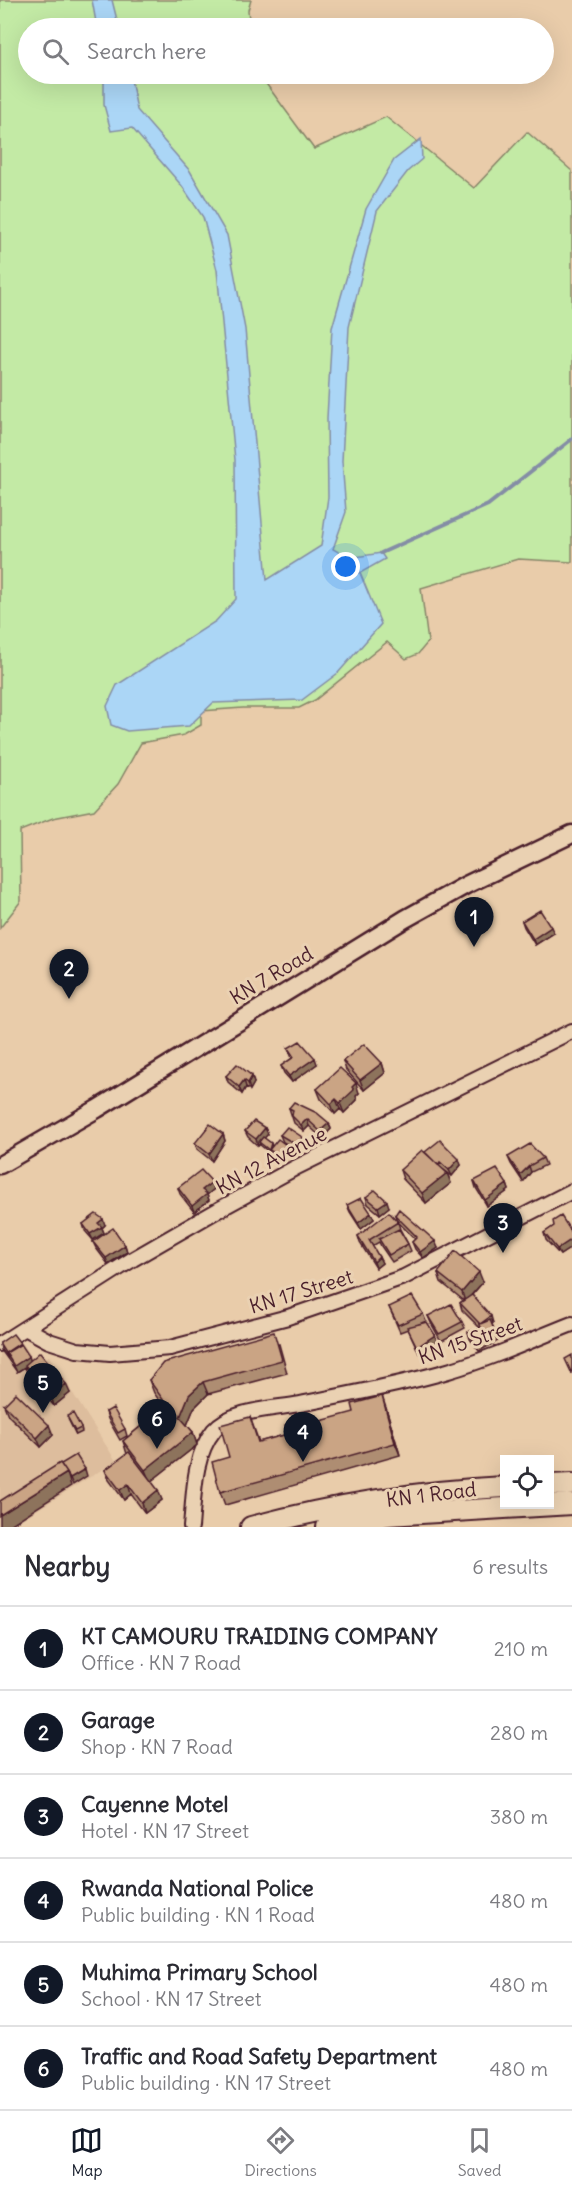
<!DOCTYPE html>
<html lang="en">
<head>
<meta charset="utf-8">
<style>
	:root { --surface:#fff; --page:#f7f7f7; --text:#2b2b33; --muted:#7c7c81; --line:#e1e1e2; --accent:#111827 }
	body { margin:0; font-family:Delius,sans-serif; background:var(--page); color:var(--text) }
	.controls { position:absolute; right:18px; bottom:18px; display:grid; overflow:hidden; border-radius:0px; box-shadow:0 6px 24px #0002 }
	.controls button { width:54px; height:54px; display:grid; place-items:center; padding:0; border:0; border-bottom:2px solid var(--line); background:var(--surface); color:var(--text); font:30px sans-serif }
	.you { position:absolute; left:346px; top:567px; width:21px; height:21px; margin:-15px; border:4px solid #fff; border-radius:50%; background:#1a73e8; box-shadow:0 0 0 9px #1a73e833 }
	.badge { display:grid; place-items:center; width:39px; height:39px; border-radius:50%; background:var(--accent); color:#fff; font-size:20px; font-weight:700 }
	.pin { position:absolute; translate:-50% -50px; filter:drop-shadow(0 2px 3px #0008) }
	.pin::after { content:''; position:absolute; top:32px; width:21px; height:18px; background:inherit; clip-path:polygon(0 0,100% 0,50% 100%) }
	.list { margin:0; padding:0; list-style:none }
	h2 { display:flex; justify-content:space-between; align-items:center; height:78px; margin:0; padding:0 24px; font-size:26px }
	h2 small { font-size:20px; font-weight:400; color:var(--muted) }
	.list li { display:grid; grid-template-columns:39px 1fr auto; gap:18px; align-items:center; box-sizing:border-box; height:84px; padding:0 24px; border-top:2px solid var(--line) }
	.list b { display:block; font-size:22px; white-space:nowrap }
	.list p { margin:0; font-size:20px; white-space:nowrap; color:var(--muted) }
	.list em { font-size:20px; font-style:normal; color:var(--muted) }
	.icon { flex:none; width:33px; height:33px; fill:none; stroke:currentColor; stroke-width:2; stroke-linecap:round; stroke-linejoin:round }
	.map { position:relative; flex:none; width:572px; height:1527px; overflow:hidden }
	.search { position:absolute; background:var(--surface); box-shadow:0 6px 24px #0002; left:18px; right:18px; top:18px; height:66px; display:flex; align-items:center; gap:15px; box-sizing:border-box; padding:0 21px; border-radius:33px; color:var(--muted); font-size:22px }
	.sheet { height:582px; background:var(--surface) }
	nav { display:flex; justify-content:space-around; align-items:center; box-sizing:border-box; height:84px; border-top:2px solid var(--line); background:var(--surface); font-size:16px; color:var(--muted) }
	nav a { display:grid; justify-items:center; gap:3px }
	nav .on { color:var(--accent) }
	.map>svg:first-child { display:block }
</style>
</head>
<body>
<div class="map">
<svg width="572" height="1527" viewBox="0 0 572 1527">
	<rect width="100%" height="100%" fill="#e9ccaa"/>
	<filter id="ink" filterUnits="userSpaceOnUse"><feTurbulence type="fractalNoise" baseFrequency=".0167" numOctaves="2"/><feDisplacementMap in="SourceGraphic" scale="12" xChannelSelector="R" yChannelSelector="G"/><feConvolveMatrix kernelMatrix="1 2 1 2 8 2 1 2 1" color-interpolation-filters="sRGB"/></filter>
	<g filter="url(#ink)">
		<path fill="#ddbd9d" d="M18,1336L36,1364L49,1356L116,1461L9,1527H0V1347Z"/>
		<path fill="#c3eaa5" stroke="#868468" stroke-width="1.5" d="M0,0H251L248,10L250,28H28V74H259L314,149L386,117L474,188L527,132L572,171V562L518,559L421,588L428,642L418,654L406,659L387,642L315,700L299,708H243L201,711V725L184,735L141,743L118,784L94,810L53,818L20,831L21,901L0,928Z"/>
		<path fill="#abd6f6" stroke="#848da5" stroke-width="1.5" d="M92,0H112L119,28H97Z
			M104,74H130L137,110L190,171L227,235L245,329L267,580L321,546L328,497L327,418L332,328L366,209L394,160L421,139L422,159L408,171L377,211L349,327L342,461L346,512L333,549L349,558L381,553L385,559L360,573L381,624L338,673L302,700L213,703L189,726L127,731L111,725L107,706L117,685L216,621L236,599L235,460L217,270L203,217L182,186L132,128L111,131L104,105Z"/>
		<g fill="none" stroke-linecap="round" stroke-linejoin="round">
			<path stroke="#848da5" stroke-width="4" d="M381,553L488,505L572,439"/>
			<g stroke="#4a1f2b" stroke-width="18">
				<path id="minor" d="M27,1329L49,1341L77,1350L110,1353L170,1348L288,1317L404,1277L572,1191
					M0,1344L133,1259L218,1210L295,1168L572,1031
					M191,1527C194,1496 193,1456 214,1430C232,1409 275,1409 300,1404C350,1394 400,1385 448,1371C491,1359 531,1340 572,1324"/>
			</g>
			<g stroke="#4a1f2b" stroke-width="21">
				<path id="major" d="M0,1165L97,1109L405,919L466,885L572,834"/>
			</g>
			<g stroke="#4a1f2b" stroke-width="24">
				<path id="highway" d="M550,1485L572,1484
					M251,1527C334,1505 419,1491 504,1487
					M327,1527L388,1515L572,1504"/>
			</g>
			<use href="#minor" stroke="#ead1b2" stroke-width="14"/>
			<use href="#major" stroke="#ead1b2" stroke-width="16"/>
			<use href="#highway" stroke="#ead1b2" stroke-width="20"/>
		</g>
		<path fill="#ae8d72" stroke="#4a1f2b" stroke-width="1.5" d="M522,921L554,933L535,945L524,927Z
			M288,1048L317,1064L292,1082L284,1073L281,1066L292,1058Z
			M343,1061L382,1063L385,1073L364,1090L346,1070Z
			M226,1076L254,1083L250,1090L246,1087L242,1094L228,1082Z
			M317,1089L359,1093L356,1096L357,1100L344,1113L340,1109L335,1114L321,1099Z
			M289,1108L329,1123L331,1129L322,1138L309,1126L304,1131L294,1123Z
			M265,1128L268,1134L264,1138L271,1143L272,1146L286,1145L288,1149L279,1159L270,1153L260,1145V1144L258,1146L248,1137L245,1131Z
			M223,1134L225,1141L212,1161L197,1149L195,1143Z
			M280,1135L302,1137L305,1144L300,1152L283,1142Z
			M425,1152L461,1165L452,1176L444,1170L447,1173L451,1183L426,1203L403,1179L400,1170Z
			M508,1157L543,1158L546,1165L531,1172L523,1182L511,1164Z
			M474,1181L507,1184L509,1190L487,1206L476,1188Z
			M212,1182L214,1189L207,1195L209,1200L194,1212L180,1194L178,1188Z
			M366,1197L389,1207L380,1214L368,1204Z
			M347,1205L371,1213L374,1219L361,1229L350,1212Z
			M395,1215L438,1248L423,1258L415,1249L412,1242L415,1239L397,1221Z
			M398,1222L400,1229L408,1244L411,1251L392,1262L381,1246L379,1242L372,1246L382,1263L376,1268L360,1243L358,1236Z
			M83,1224L105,1225L102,1228L104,1233L93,1240L85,1231Z
			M554,1226L572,1233V1247L560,1255L546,1240L544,1233Z
			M93,1242L125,1245L127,1252L108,1264L96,1248Z
			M438,1273L483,1282L472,1295L493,1323L492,1324L498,1341L479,1351L470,1339L468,1332L480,1328L462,1310L460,1303L463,1300L441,1282Z
			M389,1307L423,1314L426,1321L417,1325L435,1335L437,1342L419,1353L408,1329L400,1332Z
			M428,1316L462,1322L465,1328L441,1341L431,1323Z
			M0,1343L20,1344L30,1360L70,1393L54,1406L28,1375L25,1367L17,1372L1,1350Z
			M279,1344L287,1373L208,1394L194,1408L187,1425L193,1432L197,1445L151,1481L162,1500L145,1513L131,1494L124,1500L109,1480L105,1470L127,1454L123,1441L164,1407L154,1393L149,1380Z
			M4,1405L53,1435L41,1447L8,1415Z
			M386,1408L400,1455L225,1505L220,1492L229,1457L250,1417L259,1442L288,1434L318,1422Z
			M106,1412L125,1429L127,1436L120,1440L108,1419Z
			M68,1419L81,1428L82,1432L76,1435Z"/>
		<path fill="#8d735c" stroke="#4a1f2b" stroke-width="1.5" d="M551,927L554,933L535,945L533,939Z
			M315,1058L317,1064L292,1082L289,1076Z
			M382,1063L385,1073L364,1090L360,1080Z
			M252,1076L254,1083L250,1090L248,1083Z
			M244,1080L246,1087L242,1094L239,1087Z
			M356,1083L359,1093L356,1096L357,1100L344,1113L340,1103L352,1087Z
			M336,1099L340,1109L335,1114L331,1104Z
			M307,1119L309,1126L304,1131L301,1125Z
			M329,1123L331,1129L322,1138L320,1131Z
			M265,1128L268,1134L260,1143L259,1142L260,1144L258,1146L256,1139Z
			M223,1134L225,1141L212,1161L209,1154Z
			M302,1137L305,1144L300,1152L297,1145Z
			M286,1145L288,1149L279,1159L278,1155Z
			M459,1159L461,1165L452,1176L449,1170Z
			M529,1166L531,1172L523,1182L520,1175Z
			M447,1173L451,1183L426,1203L422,1193Z
			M212,1182L214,1189L207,1195L209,1200L194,1212L192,1206L202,1190Z
			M507,1184L509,1190L487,1206L485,1200Z
			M387,1201L389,1207L380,1214L378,1207Z
			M371,1213L374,1219L361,1229L358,1223Z
			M103,1219L105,1225L102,1228L104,1233L93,1240L90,1234L98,1223Z
			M572,1239V1247L560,1255L557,1249Z
			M435,1241L438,1248L423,1258L420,1252Z
			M125,1245L127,1252L108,1264L106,1258Z
			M379,1257L382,1263L376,1268L374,1262Z
			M479,1272L483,1282L465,1302L462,1292Z
			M491,1316L493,1323L483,1331L480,1324Z
			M435,1335L437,1342L419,1353L417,1347Z
			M20,1343L22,1350L6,1353L8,1359L5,1353Z
			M29,1356L31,1363L17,1372L14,1366Z
			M203,1382L208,1394L194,1408L185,1430L180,1417L189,1395Z
			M66,1384L70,1393L54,1406L51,1396Z
			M382,1396L386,1408L400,1455L395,1443Z
			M49,1425L53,1435L41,1447L37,1438Z
			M193,1432L197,1445L150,1482L145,1470Z
			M85,1469L87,1476L73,1485L70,1478Z
			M67,1473L71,1486L7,1527H0V1515Z
			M128,1484L131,1494L124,1500L120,1490Z
			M158,1490L162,1500L145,1513L142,1503Z"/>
		<path fill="#caa484" stroke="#4a1f2b" stroke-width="1.5" d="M540,910L551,927L533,939L522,921Z
			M300,1041L315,1058L289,1076L281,1066L294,1057L288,1048Z
			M364,1044L382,1063L360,1080L343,1061Z
			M237,1064L252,1076L248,1083L244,1080L239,1087L226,1076Z
			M340,1068L356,1083L352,1087L354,1090L340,1103L336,1099L331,1104L317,1089Z
			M294,1102L317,1113L329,1123L320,1131L307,1119L301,1125L292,1116L293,1110L289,1108Z
			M254,1121L265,1128L256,1139L245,1131Z
			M210,1124L223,1134L209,1154L195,1143Z
			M287,1127L302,1137L297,1145L280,1135Z
			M263,1137L271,1143L269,1150L259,1142Z
			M278,1139L286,1145L278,1155L269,1150Z
			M440,1140L459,1159L449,1170L440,1162L438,1165L425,1152Z
			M530,1144L543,1158L529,1166L520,1175L508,1157Z
			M422,1150L447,1173L422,1193L400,1170Z
			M497,1169L507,1184L485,1200L474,1181Z
			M201,1170L212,1182L202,1190L207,1194L192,1206L178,1188Z
			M375,1190L387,1201L378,1207L366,1197Z
			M361,1198L371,1213L358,1223L347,1205Z
			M399,1209L435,1241L420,1252L412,1242L417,1237L395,1215Z
			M389,1212L398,1222L369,1240L379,1257L374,1262L358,1236Z
			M96,1214L103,1219L98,1223L102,1227L90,1234L83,1224Z
			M561,1216L572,1233V1239L557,1249L544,1233L554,1226L553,1221Z
			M113,1228L125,1245L106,1258L93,1242Z
			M399,1229L408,1244L389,1255L379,1239Z
			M455,1251L479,1272L462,1292L438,1273Z
			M472,1295L491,1316L480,1324L460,1303Z
			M412,1296L423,1314L398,1325L389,1307Z
			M451,1304L462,1322L439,1334L428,1316Z
			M490,1320L496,1334L476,1345L468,1332L481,1328L480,1324Z
			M427,1322L435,1335L417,1347L407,1327Z
			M274,1332L282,1360L203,1382L189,1395L180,1417L193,1432L145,1470L123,1441L167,1405L149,1380L163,1363Z
			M13,1334L20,1343L5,1353L0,1345V1343Z
			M21,1344L29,1356L14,1366L6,1353Z
			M40,1352L66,1384L51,1396L25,1365Z
			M572,1355V1374L565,1359Z
			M16,1393L49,1425L37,1438L4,1405Z
			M382,1396L395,1443L220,1492L212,1462L229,1457L220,1425L250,1417L258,1442L288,1434L285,1425L316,1417L317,1422L354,1412L352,1404Z
			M113,1408L125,1429L118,1433L106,1412Z
			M73,1413L81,1428L75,1431L67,1416Z
			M129,1452L158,1490L142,1503L128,1484L120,1490L105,1470Z
			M76,1455L85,1469L70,1478L61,1464Z
			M60,1463L67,1473L0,1515V1501Z"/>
	</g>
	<g text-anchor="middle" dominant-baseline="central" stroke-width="6" stroke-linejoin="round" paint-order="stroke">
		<g font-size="20" fill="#4a1f2b" stroke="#ead1b2">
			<text transform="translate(271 975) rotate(-31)">KN 7 Road</text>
			<text transform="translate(271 1160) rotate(-28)">KN 12 Avenue</text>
			<text transform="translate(301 1291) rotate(-17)">KN 17 Street</text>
			<text transform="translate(470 1340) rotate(-19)">KN 15 Street</text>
			<text transform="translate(431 1494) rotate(-7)">KN 1 Road</text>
		</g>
	</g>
</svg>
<div class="controls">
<button><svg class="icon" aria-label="locate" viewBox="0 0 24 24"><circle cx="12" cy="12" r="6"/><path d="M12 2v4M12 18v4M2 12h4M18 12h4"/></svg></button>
</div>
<div class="you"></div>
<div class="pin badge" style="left:474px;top:947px">1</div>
<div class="pin badge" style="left:69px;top:999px">2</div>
<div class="pin badge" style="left:503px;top:1253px">3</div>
<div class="pin badge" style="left:303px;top:1462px">4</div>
<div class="pin badge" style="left:43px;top:1413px">5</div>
<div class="pin badge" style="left:157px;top:1449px">6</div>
<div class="search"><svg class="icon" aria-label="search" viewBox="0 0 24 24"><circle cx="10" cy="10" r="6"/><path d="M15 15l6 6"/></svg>Search here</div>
</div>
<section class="sheet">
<h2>Nearby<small>6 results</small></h2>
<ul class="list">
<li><span class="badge">1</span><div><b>KT CAMOURU TRAIDING COMPANY</b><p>Office · KN 7 Road</p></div><em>210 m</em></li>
<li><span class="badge">2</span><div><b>Garage</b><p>Shop · KN 7 Road</p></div><em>280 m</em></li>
<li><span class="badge">3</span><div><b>Cayenne Motel</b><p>Hotel · KN 17 Street</p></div><em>380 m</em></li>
<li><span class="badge">4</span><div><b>Rwanda National Police</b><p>Public building · KN 1 Road</p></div><em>480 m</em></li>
<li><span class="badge">5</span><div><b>Muhima Primary School</b><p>School · KN 17 Street</p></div><em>480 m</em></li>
<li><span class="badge">6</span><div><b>Traffic and Road Safety Department</b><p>Public building · KN 17 Street</p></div><em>480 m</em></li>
</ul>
</section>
<nav>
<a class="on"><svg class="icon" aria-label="map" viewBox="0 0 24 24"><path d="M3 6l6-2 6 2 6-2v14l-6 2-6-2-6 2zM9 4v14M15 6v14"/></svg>Map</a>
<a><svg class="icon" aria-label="directions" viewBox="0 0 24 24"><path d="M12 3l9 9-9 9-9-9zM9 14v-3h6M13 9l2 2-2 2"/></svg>Directions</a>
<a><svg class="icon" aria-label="saved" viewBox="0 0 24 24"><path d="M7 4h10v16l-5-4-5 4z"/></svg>Saved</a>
</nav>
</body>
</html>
